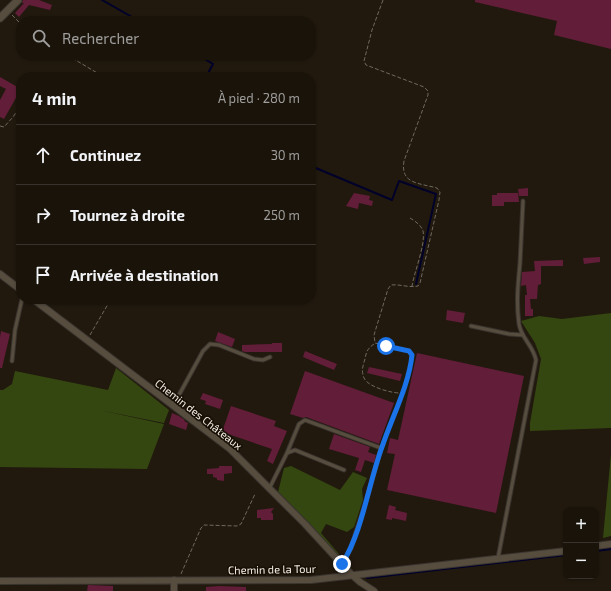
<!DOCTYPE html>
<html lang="fr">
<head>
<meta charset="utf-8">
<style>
	:root { --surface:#19130a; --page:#262018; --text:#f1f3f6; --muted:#9f9e9c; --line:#37322b }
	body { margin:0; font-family:"Exo 2",sans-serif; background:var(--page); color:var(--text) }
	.controls { position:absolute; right:12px; bottom:12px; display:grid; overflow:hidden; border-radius:8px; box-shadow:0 1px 3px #0004 }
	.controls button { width:36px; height:36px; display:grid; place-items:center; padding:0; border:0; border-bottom:1px solid var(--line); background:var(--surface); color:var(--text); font:20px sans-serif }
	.stop { position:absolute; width:12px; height:12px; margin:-9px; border:3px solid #1a73e8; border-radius:50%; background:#fff }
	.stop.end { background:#1a73e8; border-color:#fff; box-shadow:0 1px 4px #0008 }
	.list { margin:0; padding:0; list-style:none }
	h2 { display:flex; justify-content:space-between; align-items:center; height:52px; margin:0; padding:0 16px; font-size:17px }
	h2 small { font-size:13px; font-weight:400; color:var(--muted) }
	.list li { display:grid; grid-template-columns:26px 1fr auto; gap:12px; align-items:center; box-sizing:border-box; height:60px; padding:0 16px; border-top:1px solid var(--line) }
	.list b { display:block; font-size:15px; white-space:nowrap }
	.list em { font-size:13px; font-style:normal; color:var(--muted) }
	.icon { flex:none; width:22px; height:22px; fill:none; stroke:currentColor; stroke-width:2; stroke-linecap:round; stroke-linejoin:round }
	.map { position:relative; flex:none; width:611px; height:591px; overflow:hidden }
	.search { position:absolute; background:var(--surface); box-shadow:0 1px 3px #0004; left:16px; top:16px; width:300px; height:44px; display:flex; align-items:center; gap:10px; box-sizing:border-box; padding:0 14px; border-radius:16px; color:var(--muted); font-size:15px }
	.panel { position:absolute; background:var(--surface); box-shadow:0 1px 3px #0004; left:16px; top:72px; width:300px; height:232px; border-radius:16px }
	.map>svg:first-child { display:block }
</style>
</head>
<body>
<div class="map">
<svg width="611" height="591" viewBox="0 0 611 591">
	<rect width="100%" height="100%" fill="#21190e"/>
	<path fill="#344710" d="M611,313V428L530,431V423L541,359L535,343L521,321L539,316L562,319Z
		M116,368L169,410L164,423L99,410L164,424L147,469L0,467V390H3L12,384L15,371L108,390Z
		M611,454V536L603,538Z
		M291,466L340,490L353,472L367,478L362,489L363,500L354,527L347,532L326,524L321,533L339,554L338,555L278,492L284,468Z"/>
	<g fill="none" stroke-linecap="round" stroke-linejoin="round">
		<path stroke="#00002a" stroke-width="2" d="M102,0L139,21
			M198,55L213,64L206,77
			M311,166L392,200L399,181L436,194L416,284
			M596,551L611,549
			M367,578L566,555"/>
	</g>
	<path fill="#621d39" d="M23,0H39L52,5L50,10L29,5L19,17L15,13L24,3H22Z
		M475,0H611V49L554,35L557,21L475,2Z
		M0,77L21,89L4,119L0,117V100L6,89L0,86Z
		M528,188V196H519L518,189Z
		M354,193L370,196L369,200L373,201L372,206L359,203L358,209L346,206Z
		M497,193H518L519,202H504V206H492V195H497Z
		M600,257V262L584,264L583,258Z
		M563,260V266H541V284L538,285L537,299H530L531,309H533V316H525V295H527L526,285L521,286L522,272L535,271L534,261Z
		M447,310L465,313L463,323L446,320Z
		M1,331L10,334L2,368H0V337Z
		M218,332L235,339L232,347L215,341Z
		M272,343H282V352H245L242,351V345L272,344Z
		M305,351L337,364L334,370L303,357Z
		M417,353L524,376L496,513L387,490L395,454L387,453L390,438L398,440Z
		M369,367L402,374L400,381L367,373Z
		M305,371L394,403L379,444L306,417L303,418L290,414Z
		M203,393L223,400L220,409L205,404L206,401L200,399Z
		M231,406L276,421L274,426L287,431L273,464L267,461L272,449L222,432Z
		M172,413L179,416L185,420L184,421L188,423L186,430L169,424Z
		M334,434L370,447L368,452L376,455L374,463L365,460L361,472L355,470L359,458L329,449Z
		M219,466H232V473L224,474V481L217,480V478L213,477V474H207V469L219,468Z
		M389,505L396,507L395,510L407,513L406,521L392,518V520L386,519Z
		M274,508L271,512L273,514V520H261V518H257V510Z
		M88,585L113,586V591H87Z
		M219,586L246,587V591H206V587Z"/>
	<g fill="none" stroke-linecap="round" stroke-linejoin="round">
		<g stroke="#3a342f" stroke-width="5">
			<path id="service" d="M471,326L509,334L523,335
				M12,361L15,330L22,299
				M173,406L203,351L210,344L219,345L254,359L263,360L270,357
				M287,453L299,424L305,420L381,448L367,498L351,548L342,564
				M269,489L287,453L295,450L344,470
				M498,558L536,360C533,345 521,338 519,324C516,302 518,284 520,263C521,242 522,221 523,201"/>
		</g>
		<g stroke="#3a342f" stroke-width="8">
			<path id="minor" d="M0,274L21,290
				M33,299L229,448L305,524L351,574L360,582L374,591
				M596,546L611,544
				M0,581L311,580L566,551
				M174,591V580"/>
		</g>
		<g stroke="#3a342f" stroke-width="9">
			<path id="tertiary" d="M0,18L18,0"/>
		</g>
		<path stroke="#70695f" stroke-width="1" stroke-dasharray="4 2" stroke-linecap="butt" d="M383,0L372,30L364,61L366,65L424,87L428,91V95L404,161C400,184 419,183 437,188L440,192L439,200L420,283L418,286C409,288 400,284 391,285L388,289L374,335L375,343L409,351L412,355L408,378L383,444
			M12,15L21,24
			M67,55L104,77
			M0,126L4,127L13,117L21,105
			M410,218C415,221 421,225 423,231C426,243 414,273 412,286
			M90,335L111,299
			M374,344C368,348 366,352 365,359C363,365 361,371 364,378C368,387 391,393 400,393
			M181,574L201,528L204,525L237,526L241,524L255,494"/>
		<use href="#service" stroke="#564d3f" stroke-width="3"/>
		<use href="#minor" stroke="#564d3f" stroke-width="6"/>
		<use href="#tertiary" stroke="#564d3f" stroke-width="7"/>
	</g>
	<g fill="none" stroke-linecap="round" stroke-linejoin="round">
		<path stroke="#1a73e8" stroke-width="5" d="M342,564C363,530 368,485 382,447C392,417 409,385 412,355L409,351L386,346"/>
	</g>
	<g text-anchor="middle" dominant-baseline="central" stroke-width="3.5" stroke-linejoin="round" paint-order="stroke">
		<g font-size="11" fill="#f7f1e9" stroke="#181005">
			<text transform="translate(199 414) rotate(38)">Chemin des Châteaux</text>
			<text transform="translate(272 569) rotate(-1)">Chemin de la Tour</text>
		</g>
	</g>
</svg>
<div class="controls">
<button>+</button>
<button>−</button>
</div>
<div class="stop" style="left:386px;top:346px"></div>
<div class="stop end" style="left:342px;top:564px"></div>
<div class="search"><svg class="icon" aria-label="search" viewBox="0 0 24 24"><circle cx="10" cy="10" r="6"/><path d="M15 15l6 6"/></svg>Rechercher</div>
<section class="panel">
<h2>4 min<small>À pied · 280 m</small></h2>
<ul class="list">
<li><svg class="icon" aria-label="ahead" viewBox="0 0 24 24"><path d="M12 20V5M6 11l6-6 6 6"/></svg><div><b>Continuez</b></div><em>30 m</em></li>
<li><svg class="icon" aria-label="right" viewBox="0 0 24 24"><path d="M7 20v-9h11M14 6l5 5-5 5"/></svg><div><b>Tournez à droite</b></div><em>250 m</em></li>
<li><svg class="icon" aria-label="arrive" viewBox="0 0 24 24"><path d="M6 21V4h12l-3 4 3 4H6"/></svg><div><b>Arrivée à destination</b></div></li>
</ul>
</section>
</div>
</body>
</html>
